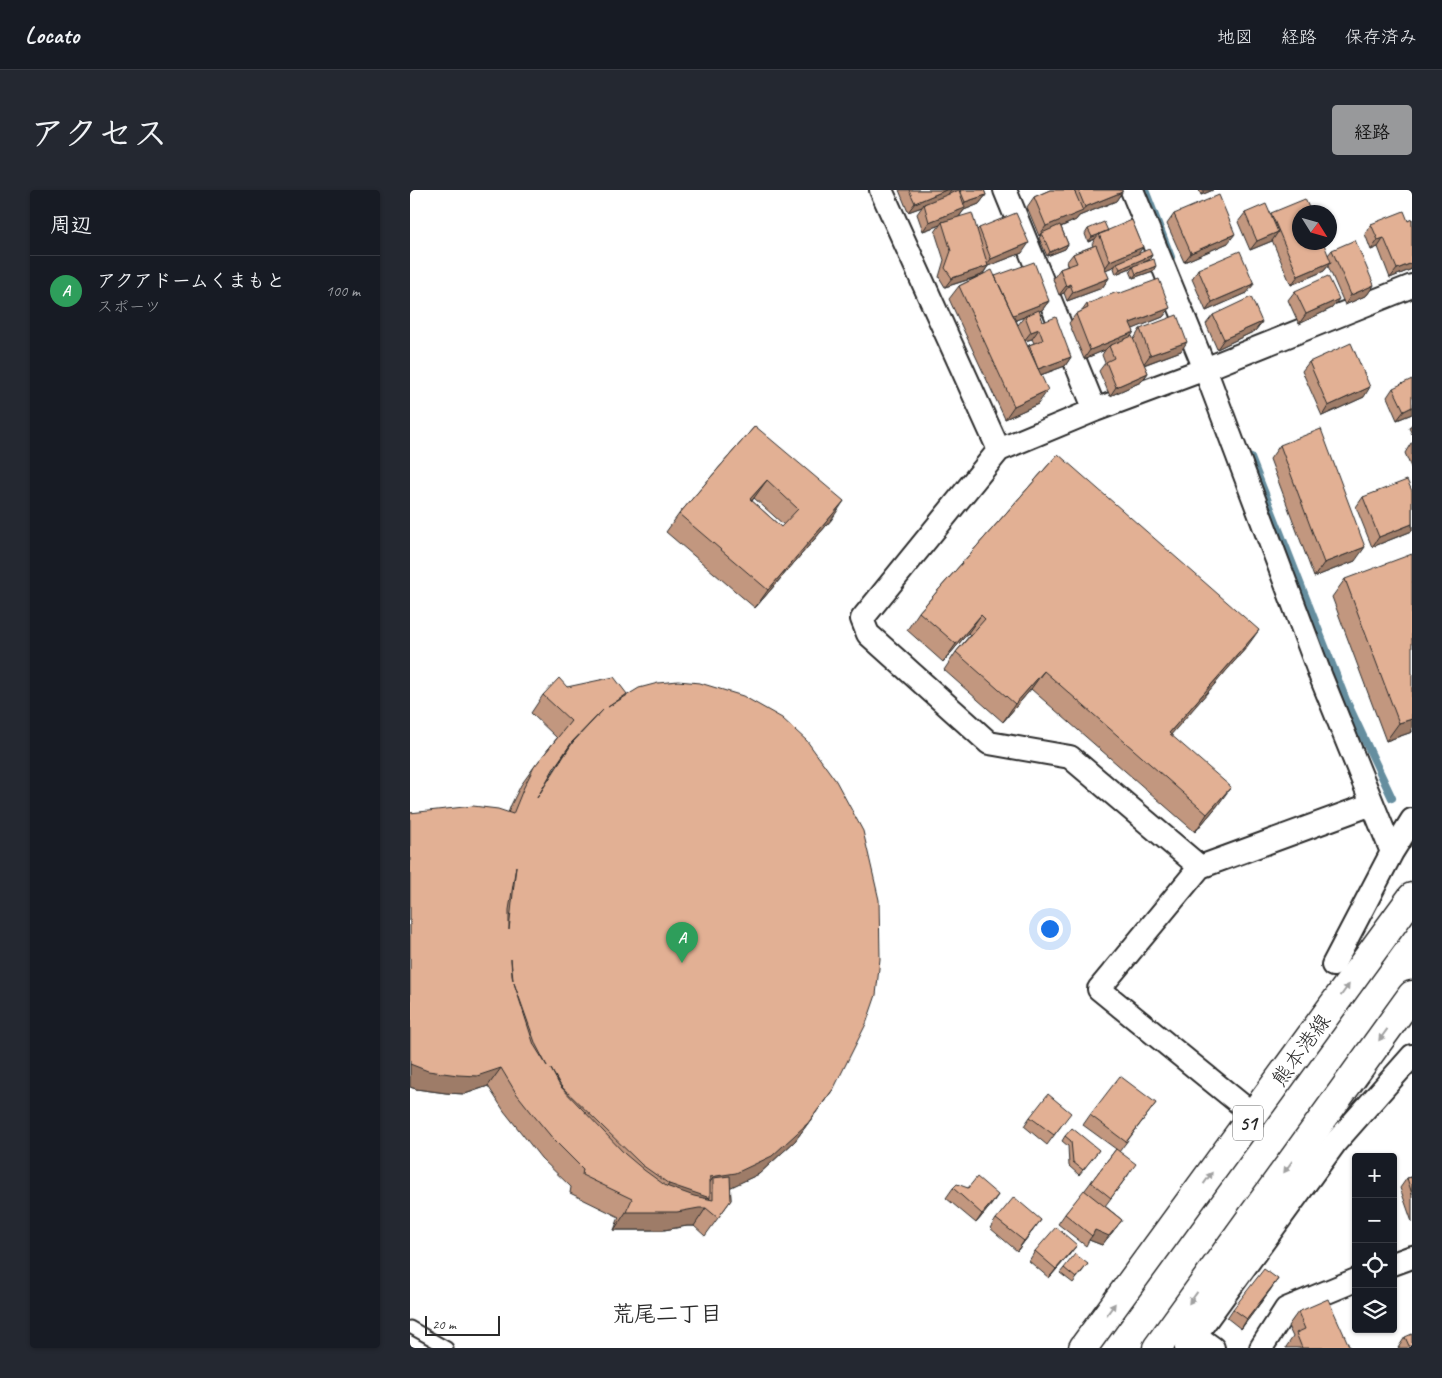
<!DOCTYPE html>
<html lang="ja">
<head>
<meta charset="utf-8">
<style>
	:root { --surface:#171b24; --page:#242831; --text:#f1f3f6; --muted:#9ea1a6; --line:#363941; --accent:#98999b }
	body { margin:0; font-family:Caveat,"Klee One",sans-serif; background:var(--page); color:var(--text) }
	.controls { position:absolute; right:15px; bottom:15px; display:grid; overflow:hidden; border-radius:5px; box-shadow:0 1px 4px #0004 }
	.controls button { width:45px; height:45px; display:grid; place-items:center; padding:0; border:0; border-bottom:1px solid var(--line); background:var(--surface); color:var(--text); font:25px sans-serif }
	.compass { position:absolute; left:882px; top:15px; width:45px; height:45px; border-radius:50%; background:var(--surface); box-shadow:0 1px 4px #0004; rotate:127deg }
	.scale { position:absolute; left:15px; bottom:12px; width:75px; box-sizing:border-box; padding-left:5px; border:2px solid #2b2b2b; border-top:0; font-size:14px; line-height:18px; white-space:nowrap; color:#2b2b2b; -webkit-text-stroke:4px #fff; paint-order:stroke }
	.you { position:absolute; left:639px; top:738px; width:18px; height:18px; margin:-12px; border:4px solid #fff; border-radius:50%; background:#1a73e8; box-shadow:0 0 0 8px #1a73e833 }
	.badge { display:grid; place-items:center; width:32px; height:32px; border-radius:50%; background:var(--accent); color:#fff; font-size:16px; font-weight:700 }
	.pin { position:absolute; translate:-50% -41px; filter:drop-shadow(0 1px 2px #0008) }
	.pin::after { content:''; position:absolute; top:26px; width:18px; height:15px; background:inherit; clip-path:polygon(0 0,100% 0,50% 100%) }
	.list { margin:0; padding:0; list-style:none }
	h2 { display:flex; justify-content:space-between; align-items:center; height:65px; margin:0; padding:0 20px; font-size:21px }
	h2 small { font-size:16px; font-weight:400; color:var(--muted) }
	.list li { display:grid; grid-template-columns:32px 1fr auto; gap:15px; align-items:center; box-sizing:border-box; height:70px; padding:0 20px; border-top:1px solid var(--line) }
	.list b { display:block; font-size:19px; white-space:nowrap }
	.list p { margin:0; font-size:16px; white-space:nowrap; color:var(--muted) }
	.list em { font-size:16px; font-style:normal; color:var(--muted) }
	.icon { flex:none; width:28px; height:28px; fill:none; stroke:currentColor; stroke-width:2; stroke-linecap:round; stroke-linejoin:round }
	.map { position:relative; flex:none; width:1002px; height:1158px; overflow:hidden; border-radius:5px }
	header { display:flex; align-items:center; gap:30px; box-sizing:border-box; height:70px; padding:0 25px; background:var(--surface); border-bottom:1px solid var(--line) }
	header strong { font-size:24px }
	nav { display:flex; gap:28px; margin-inline-start:auto; font-size:18px }
	.intro { display:flex; align-items:center; justify-content:space-between; box-sizing:border-box; height:120px; padding:0 30px }
	h1 { margin:0; font-size:35px }
	.button { padding:12px 22px; border-radius:5px; background:var(--accent); color:#111; font-size:18px; font-weight:700 }
	main { display:flex; gap:30px; padding:0 30px }
	aside { flex:1; background:var(--surface); border-radius:5px; box-shadow:0 1px 4px #0004 }
	.map>svg:first-child { display:block }
</style>
</head>
<body>
<header>
<strong>Locato</strong>
<nav><a>地図</a><a>経路</a><a>保存済み</a></nav>
</header>
<div class="intro"><h1>アクセス</h1><a class="button">経路</a></div>
<main>
<aside>
<h2>周辺<small></small></h2>
<ul class="list">
<li><span class="badge" style="background:#2e9e5b">A</span><div><b>アクアドームくまもと</b><p>スポーツ</p></div><em>100 m</em></li>
</ul>
</aside>
<div class="map">
<svg width="1002" height="1158" viewBox="0 0 1002 1158">
	<rect width="100%" height="100%" fill="#fff"/>
	<filter id="ink" filterUnits="userSpaceOnUse"><feTurbulence type="fractalNoise" baseFrequency=".02" numOctaves="2"/><feDisplacementMap in="SourceGraphic" scale="10" xChannelSelector="R" yChannelSelector="G"/><feConvolveMatrix kernelMatrix="1 2 1 2 8 2 1 2 1" color-interpolation-filters="sRGB"/></filter>
	<g filter="url(#ink)">
		<g fill="none" stroke-linecap="round" stroke-linejoin="round">
			<path stroke="#658e9f" stroke-width="8" d="M735,0L761,67
				M841,268L936,510L982,608"/>
			<g stroke="#2b2b2b" stroke-width="15">
				<path id="service" d="M0,1137L37,1158"/>
			</g>
			<g stroke="#2b2b2b" stroke-width="26">
				<path id="minor" d="M471,0L589,260
					M595,0L685,220
					M722,0L795,179L911,487L982,662
					M790,677L660,567L579,553L458,444L452,429L589,260L685,220L795,179L1002,96
					M923,775L982,662L1002,630
					M844,925L689,799L790,677L962,614
					M983,1074L1002,1067
					M785,1145L803,1158
					M776,1158L925,953L1002,866
					M851,1158L876,1119L946,1090"/>
			</g>
			<g stroke="#2b2b2b" stroke-width="31">
				<path id="primary" d="M673,1158L1002,707
					M747,1158L1002,805"/>
			</g>
			<use href="#service" stroke="#fff" stroke-width="11"/>
			<use href="#minor" stroke="#fff" stroke-width="22"/>
			<use href="#primary" stroke="#fff" stroke-width="28"/>
		</g>
		<path fill="#c2977f" stroke="#2b2b2b" fill-rule="evenodd" d="M489,0H574L576,5L569,14L554,20L549,27L567,40L569,38L612,63L578,76L573,84L585,86L639,111L632,120L629,121L633,132L661,167L655,176L631,185L628,214L595,229L539,109L549,96L567,87L535,97L529,87L534,70L525,42L530,35L513,41L507,24L512,17L498,22ZM614,127L608,135L606,130ZM622,149L624,153L619,155L618,157L615,151Z
			M640,0H712V2L706,11L669,26L666,30L651,37L658,54L655,59L637,66L629,48L631,45L629,46L617,17L624,7Z
			M789,0H803L791,5Z
			M835,23L861,24V23L918,65L922,60L964,95L957,105L935,115L918,76L914,81L881,95L862,50V51L840,60L828,32Z
			M764,24L818,53L774,72L757,34Z
			M1002,29V79L980,88L968,57L961,60L955,44L961,34L998,31Z
			M678,39L698,41L728,63L742,65L739,70L729,74L743,81L723,88L720,81L723,77L706,84L704,78L705,76L695,80L699,88L692,98L657,111L654,103L649,105L643,89L650,79L658,76L656,73L663,64L683,56L682,54L685,49L678,52L675,44Z
			M788,79L837,103L796,121L782,89Z
			M885,101L922,118L889,134L878,110Z
			M708,104L760,118L753,127L722,139L721,146L724,149L730,139L771,161L734,175L738,183L731,192L700,206L689,181L695,173L692,165L695,160L674,169L659,133L666,124L672,121L677,114Z
			M803,125L852,132L845,141L807,159L796,134Z
			M899,172L954,207L912,226L892,181Z
			M983,198L1002,224L987,230L977,207Z
			M1002,234V244L999,238Z
			M345,236L422,329L345,418L256,342L269,324ZM344,308L374,335L371,337L342,311Z
			M1001,253H1002V280L995,263Z
			M870,255L945,371L904,387L860,269Z
			M648,264L836,458L761,544L808,615L785,642L621,499L593,532L534,480L546,462L560,445L558,443L533,472L497,440L509,422Z
			M1002,301V341L962,357L946,317L953,307Z
			M935,389L1002,542L976,551L922,407Z
			M157,497L217,504L215,507L424,898L385,951L349,984L320,997L321,1010L295,1046L284,1036H277L254,1040H204L209,1027L160,1003L161,997L131,968L113,945L94,921L78,896L55,904L36,903L6,899L0,897V623H98L101,615L111,595L124,577L147,548L121,523L133,505ZM154,565L133,597L143,579Z
			M746,913L709,962L719,984L695,1016L712,1030L692,1055L679,1050L676,1056L648,1034L655,1024L675,1000L706,959L673,935L680,925Z
			M620,927L654,932L637,955L614,936Z
			M655,946L689,960L669,985L659,976L658,956L652,951Z
			M1002,987V1032L990,998L997,988Z
			M543,998H558L582,1014L566,1033L536,1008Z
			M586,1029L624,1039L607,1061L580,1038Z
			M625,1061L660,1064L639,1088L619,1071Z
			M678,1074L663,1093L650,1083L654,1078Z
			M861,1099L831,1139L817,1128L823,1119Z
			M888,1122L940,1158H876V1157L883,1147L878,1136Z
			M995,1147L1002,1158H988Z"/>
		<path fill="#9e7b68" stroke="#2b2b2b" d="M536,0H541L536,7L514,14L512,17L498,22L505,13Z
			M794,0H803L791,5Z
			M712,2L706,11L669,26L666,30L632,45V43L629,46L636,36L672,21L675,17Z
			M576,5L569,14L554,20L548,28L532,32L530,35L513,41L519,32L550,20L555,12Z
			M868,42L862,51L840,60L847,51Z
			M689,44L685,49L678,52L682,47Z
			M825,44L818,53L774,72L781,63Z
			M974,48L968,57L961,60L968,50Z
			M619,53L612,63L578,76L572,85L535,97L542,88L575,77L581,69Z
			M658,54L655,59L637,66L640,62Z
			M733,57L726,67L707,73L705,76L693,81L700,71Z
			M742,65L739,70L706,84L710,79Z
			M921,72L914,81L881,95L888,86Z
			M1002,73V79L980,88L987,79Z
			M746,76L743,81L723,88L726,84Z
			M699,88L692,98L657,111L663,102Z
			M660,94L654,103L649,105L656,96Z
			M844,94L837,103L796,121L802,112Z
			M964,95L957,105L935,115L941,105Z
			M929,109L922,118L889,134L896,124Z
			M639,111L632,120L615,127V126L614,127L593,135L600,126Z
			M760,118L753,127L713,143L720,133Z
			M852,132L845,141L807,159L814,149Z
			M629,139L622,149L614,151L621,142Z
			M724,142L717,152L699,156L695,160L674,169L680,160Z
			M777,152L771,161L733,175L740,165Z
			M661,167L655,176L622,188L628,179Z
			M738,183L731,192L700,206L706,197Z
			M960,197L954,207L912,226L918,216Z
			M638,200L628,214L595,229L604,216Z
			M1002,217V224L987,230L994,221Z
			M357,290L344,308L327,327L340,309Z
			M434,311L422,329L345,418L358,400Z
			M1002,334V341L962,357L969,347Z
			M955,357L945,371L904,387L914,373Z
			M571,425L558,443L533,472L546,454Z
			M849,440L836,458L747,561L759,543Z
			M634,481L621,499L593,532L605,514Z
			M193,520L163,552L154,565L150,570L162,552Z
			M1002,529V542L976,551L989,533Z
			M821,597L808,615L785,642L797,624Z
			M0,874L91,878L78,896L55,904L36,903L6,899L0,897Z
			M424,898L385,951L349,984L313,1001L303,988L292,1004L300,1008L293,1018H296L284,1036H277L254,1040H204L216,1022L246,1012L259,994L300,987Z
			M588,1005L582,1014L566,1033L572,1024Z
			M631,1030L624,1039L607,1061L614,1051Z
			M712,1030L692,1055L679,1050L682,1046L685,1040Z
			M667,1055L660,1064L639,1088L646,1079Z
			M868,1089L861,1099L831,1139L837,1129Z"/>
		<path fill="#e2b094" stroke="#2b2b2b" fill-rule="evenodd" d="M499,0H536L505,13Z
			M549,0L555,18L519,32L514,14Z
			M550,0H574L576,5L555,12Z
			M640,0H664L673,21L636,36L624,7Z
			M668,0H712V2L675,17Z
			M809,5L825,44L781,63L764,24Z
			M895,9L901,22H890V52H913L921,72L888,86L861,23Z
			M856,14L868,42L847,51L835,23Z
			M994,21L998,31L1002,29V73L987,79L974,48L968,50L961,34Z
			M562,23L578,76L542,88L535,78L541,61L532,32Z
			M606,23L619,53L581,69L569,38Z
			M722,30L733,57L700,71L689,44Z
			M694,32L698,41L682,47L678,39Z
			M650,35L658,54L640,62L632,43Z
			M945,50L964,95L941,105L922,60Z
			M686,55L699,88L663,102L660,94L656,96L650,79L667,73L663,64Z
			M739,59L742,65L710,79L707,73Z
			M830,61L844,94L802,112L788,79Z
			M744,69L746,76L726,84L723,76Z
			M624,72L639,111L603,125L585,86Z
			M582,80L638,200L604,216L549,96Z
			M918,86L929,109L896,124L885,101Z
			M749,89L760,118L720,133L724,142L680,160L666,124L678,118L677,114L707,102L708,104Z
			M841,107L852,132L814,149L803,125Z
			M629,120L633,132L646,127L661,167L628,179L619,155L633,150L629,139L621,142L615,126Z
			M767,125L777,152L740,165L730,139Z
			M722,146L738,183L706,197L696,172L704,168L699,156Z
			M941,153L960,197L918,216L899,172Z
			M1002,189V217L994,221L983,198Z
			M345,236L434,311L358,400L269,324ZM357,290L388,319L371,337L340,309Z
			M911,239L955,357L914,373L870,255Z
			M648,264L849,440L759,543L821,597L797,624L634,481L605,514L546,462L575,429L571,425L546,454L509,422Z
			M997,290L1002,301V334L969,347L953,307Z
			M1002,364V529L989,533L935,389Z
			M204,487L217,504L198,517L229,498L248,493L268,491L290,493L333,506L372,528L397,551L426,591L453,641L469,710L470,769L466,805L456,834L424,898L398,933L362,966L326,983L300,987V1008L259,994L232,975L151,896L141,879L150,896L215,964L234,980L256,996L284,1006L303,1010V988L320,986L321,1010L308,1028L296,1018H289L267,1022H216L222,1009L172,985L173,979L144,950L125,927L106,903L91,878L67,886L48,885L18,881L0,874V623L63,616L88,619L103,624L114,597L124,577L161,531L133,505L149,488L157,497ZM193,520L163,552L127,608L144,578L162,552ZM106,676L99,740V720ZM101,769L103,790L102,786ZM104,793L126,855L137,876L124,855Z
			M710,886L746,913L716,952L680,925Z
			M638,904L661,923L644,945L620,927Z
			M662,938L689,960L673,980L663,972L661,951L655,946Z
			M706,959L726,974L701,1008L681,992Z
			M567,987L588,1005L572,1024L543,998L547,994L558,998Z
			M1002,987V1004L997,988Z
			M674,1000L712,1030L699,1046L685,1040L682,1046L655,1024Z
			M604,1007L631,1030L614,1051L586,1029Z
			M646,1037L667,1055L646,1079L625,1061Z
			M665,1064L678,1074L666,1088L654,1078Z
			M854,1079L868,1089L837,1129L823,1119Z
			M918,1109L940,1158H892L886,1143L895,1139L888,1122Z
			M1002,1144V1158H1000L995,1147Z"/>
		<defs><path id="oneway-solid" d="M-6-.8H1V-3.2L6.5 0L1 3.2V.8H-6Z" transform="scale(1.25)"/></defs>
		<g fill="#a0a0a0">
			<use href="#oneway-solid" transform="translate(935 800) rotate(-54)"/>
			<use href="#oneway-solid" transform="translate(973 845) rotate(126)"/>
			<use href="#oneway-solid" transform="translate(878 977) rotate(126)"/>
			<use href="#oneway-solid" transform="translate(798 988) rotate(-54)"/>
			<use href="#oneway-solid" transform="translate(783 1108) rotate(126)"/>
			<use href="#oneway-solid" transform="translate(701 1119) rotate(-54)"/>
		</g>
	</g>
	<g text-anchor="middle" dominant-baseline="central" stroke-width="4" stroke-linejoin="round" paint-order="stroke">
		<rect fill="#fff" stroke="#6b6b6b" stroke-width="1" x="823" y="915.5" width="30" height="35" rx="4"/>
		<g font-size="20" font-weight="bold" fill="#2b2b2b">
			<text x="838" y="933">51</text>
		</g>
		<g font-size="21" fill="#2b2b2b" stroke="#fff">
			<text transform="translate(891 860) rotate(-54)">熊本港線</text>
		</g>
		<g font-size="22" font-weight="bold" fill="#2b2b2b" stroke="#fff">
			<text x="257" y="1124">荒尾二丁目</text>
		</g>
	</g>
</svg>
<div class="controls">
<button>+</button>
<button>−</button>
<button><svg class="icon" aria-label="locate" viewBox="0 0 24 24"><circle cx="12" cy="12" r="6"/><path d="M12 2v4M12 18v4M2 12h4M18 12h4"/></svg></button>
<button><svg class="icon" aria-label="layers" viewBox="0 0 24 24"><path d="M12 4l9 5-9 5-9-5zM3 14l9 5 9-5"/></svg></button>
</div>
<svg class="compass" viewBox="-18 -18 36 36"><path d="M0-13l5 13h-10z" fill="#e53935"/><path d="M0 13l5-13h-10z" fill="#9ea1a6"/></svg>
<div class="scale">20 m</div>
<div class="you"></div>
<div class="pin badge" style="left:272px;top:773px;background:#2e9e5b">A</div>
</div>
</main>
</body>
</html>
